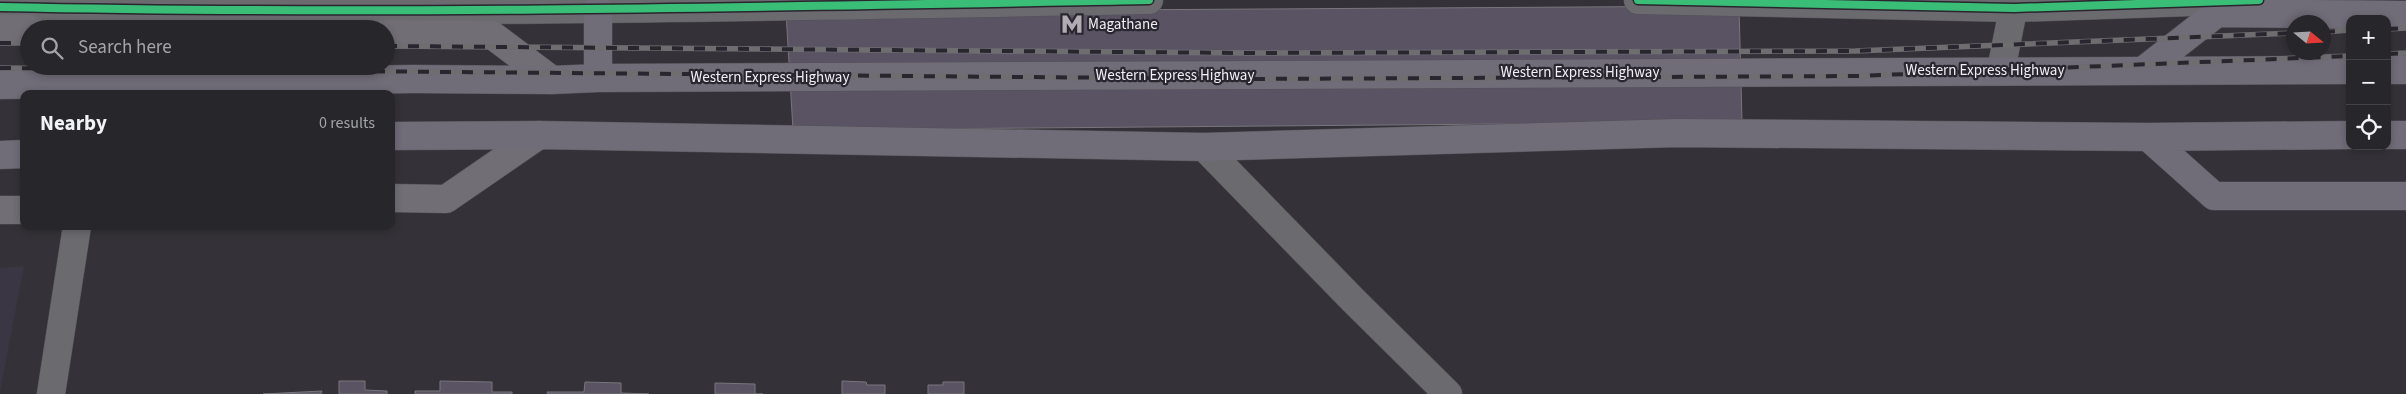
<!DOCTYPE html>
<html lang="en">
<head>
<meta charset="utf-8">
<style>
	:root { --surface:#27262a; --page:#333236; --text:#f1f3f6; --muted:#a4a5a8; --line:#434347 }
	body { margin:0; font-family:"Source Sans 3",sans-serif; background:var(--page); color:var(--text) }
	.controls { position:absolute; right:15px; top:15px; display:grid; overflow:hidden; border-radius:10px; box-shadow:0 2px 8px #0003 }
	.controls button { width:45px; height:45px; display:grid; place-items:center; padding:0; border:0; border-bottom:1px solid var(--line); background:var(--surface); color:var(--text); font:25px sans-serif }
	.compass { position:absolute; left:2286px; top:15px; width:45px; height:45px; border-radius:50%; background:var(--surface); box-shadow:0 2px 8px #0003; rotate:108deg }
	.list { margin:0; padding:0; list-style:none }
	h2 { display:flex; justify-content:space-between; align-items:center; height:65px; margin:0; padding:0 20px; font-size:21px }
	h2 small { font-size:16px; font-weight:400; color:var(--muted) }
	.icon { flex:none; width:28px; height:28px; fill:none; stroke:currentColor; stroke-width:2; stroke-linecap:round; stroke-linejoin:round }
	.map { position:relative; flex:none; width:2406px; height:394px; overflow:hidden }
	.search { position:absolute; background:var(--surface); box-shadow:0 2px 8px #0003; left:20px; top:20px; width:375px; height:55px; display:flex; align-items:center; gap:12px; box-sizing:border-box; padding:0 18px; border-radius:28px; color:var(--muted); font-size:19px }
	.panel { position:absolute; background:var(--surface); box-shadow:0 2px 8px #0003; left:20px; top:90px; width:375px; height:140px; border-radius:10px }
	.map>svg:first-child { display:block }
</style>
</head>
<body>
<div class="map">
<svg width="2406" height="394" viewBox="0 0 2406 394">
	<rect width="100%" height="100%" fill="#343238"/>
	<path fill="#3b3644" d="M24,266L0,392V268Z"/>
	<path fill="#595364" stroke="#78767b" d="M1739,6L1742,122L793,130L786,12Z
		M339,381H365V390L387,391V394H339Z
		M440,381L492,382V392H512V394H415V391H440Z
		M842,381L866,382L867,385H885V394H842Z
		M585,382L621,383V393L649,394H548L547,392H584Z
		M943,382H964V394H928V385H943Z
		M715,383L755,384V394H763H715Z
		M322,391L321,394H263Z"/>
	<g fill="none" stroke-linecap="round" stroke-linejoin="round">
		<g stroke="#535157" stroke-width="29">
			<path id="minor" d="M2001,70L2015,0
				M51,394L77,226"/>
		</g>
		<g stroke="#535157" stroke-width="29">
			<path id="tertiary" d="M1638,0L2014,8L2249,0
				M0,7C383,15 766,7 1149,0
				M1204,147L1353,300L1448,394"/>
		</g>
		<g stroke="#535157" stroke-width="29">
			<path id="secondary" d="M0,29H29
				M386,34L492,35L552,80
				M391,198L446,199L539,135
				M0,210H24"/>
		</g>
		<g stroke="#535157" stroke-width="29">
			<path id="trunk" d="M2144,70L2217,13L2406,15
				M2387,70H2406
				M598,78V9
				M0,85L414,79L552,80L598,78L2350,70
				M2387,135H2406
				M391,136L539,135L1204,147L1677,133L2148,137L2350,135
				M2148,137L2214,196H2406
				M0,155L24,154"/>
		</g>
		<use href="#minor" stroke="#6b6a6e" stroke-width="28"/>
		<use href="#tertiary" stroke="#6b6a6e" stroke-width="28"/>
		<use href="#secondary" stroke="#716e76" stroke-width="28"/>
		<use href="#trunk" stroke="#706c78" stroke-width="28"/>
		<g stroke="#6e6d70" stroke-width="5.5">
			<path id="rail" d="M2387,29L2406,28
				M2324,32L2350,30
				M0,43H29
				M386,46L1248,53L1855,51L2294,33
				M2387,54L2406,53
				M0,68L1248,79L1858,76L2350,56"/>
		</g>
		<use href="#rail" stroke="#29262f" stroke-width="4" stroke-dasharray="11" stroke-linecap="butt"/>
		<g stroke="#29262f" stroke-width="11">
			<path id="cycleway" d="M1638,0L2014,8L2259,0
				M0,7C383,15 766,7 1149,0"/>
		</g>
		<use href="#cycleway" stroke="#3abd76" stroke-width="8"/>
	</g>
	<defs>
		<g id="metro-bare" transform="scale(1.725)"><path d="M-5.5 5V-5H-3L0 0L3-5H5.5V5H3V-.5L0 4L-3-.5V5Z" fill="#afadb3" stroke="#29262f" stroke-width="2.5" paint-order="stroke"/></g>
	</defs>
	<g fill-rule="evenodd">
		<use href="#metro-bare" x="1072" y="24"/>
	</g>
	<g text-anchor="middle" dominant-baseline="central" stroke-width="4.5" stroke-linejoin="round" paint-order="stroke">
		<g font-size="15" fill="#f1eff5" stroke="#29262f" text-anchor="start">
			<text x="1088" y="24">Magathane</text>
		</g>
		<g font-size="15" fill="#f1eff5" stroke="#29262f">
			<text x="1985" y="70">Western Express Highway</text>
			<text x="1580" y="72">Western Express Highway</text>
			<text x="1175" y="75">Western Express Highway</text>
			<text x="770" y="77">Western Express Highway</text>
		</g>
	</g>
</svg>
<div class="controls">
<button>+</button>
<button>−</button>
<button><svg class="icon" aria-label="locate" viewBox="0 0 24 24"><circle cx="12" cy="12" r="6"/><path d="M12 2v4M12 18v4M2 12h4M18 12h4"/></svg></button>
</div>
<svg class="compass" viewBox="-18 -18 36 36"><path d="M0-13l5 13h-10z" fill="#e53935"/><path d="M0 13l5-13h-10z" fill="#a4a5a8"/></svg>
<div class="search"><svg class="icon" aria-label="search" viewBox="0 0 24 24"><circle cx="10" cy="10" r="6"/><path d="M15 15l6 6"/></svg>Search here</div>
<section class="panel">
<h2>Nearby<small>0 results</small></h2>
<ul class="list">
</ul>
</section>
</div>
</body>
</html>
